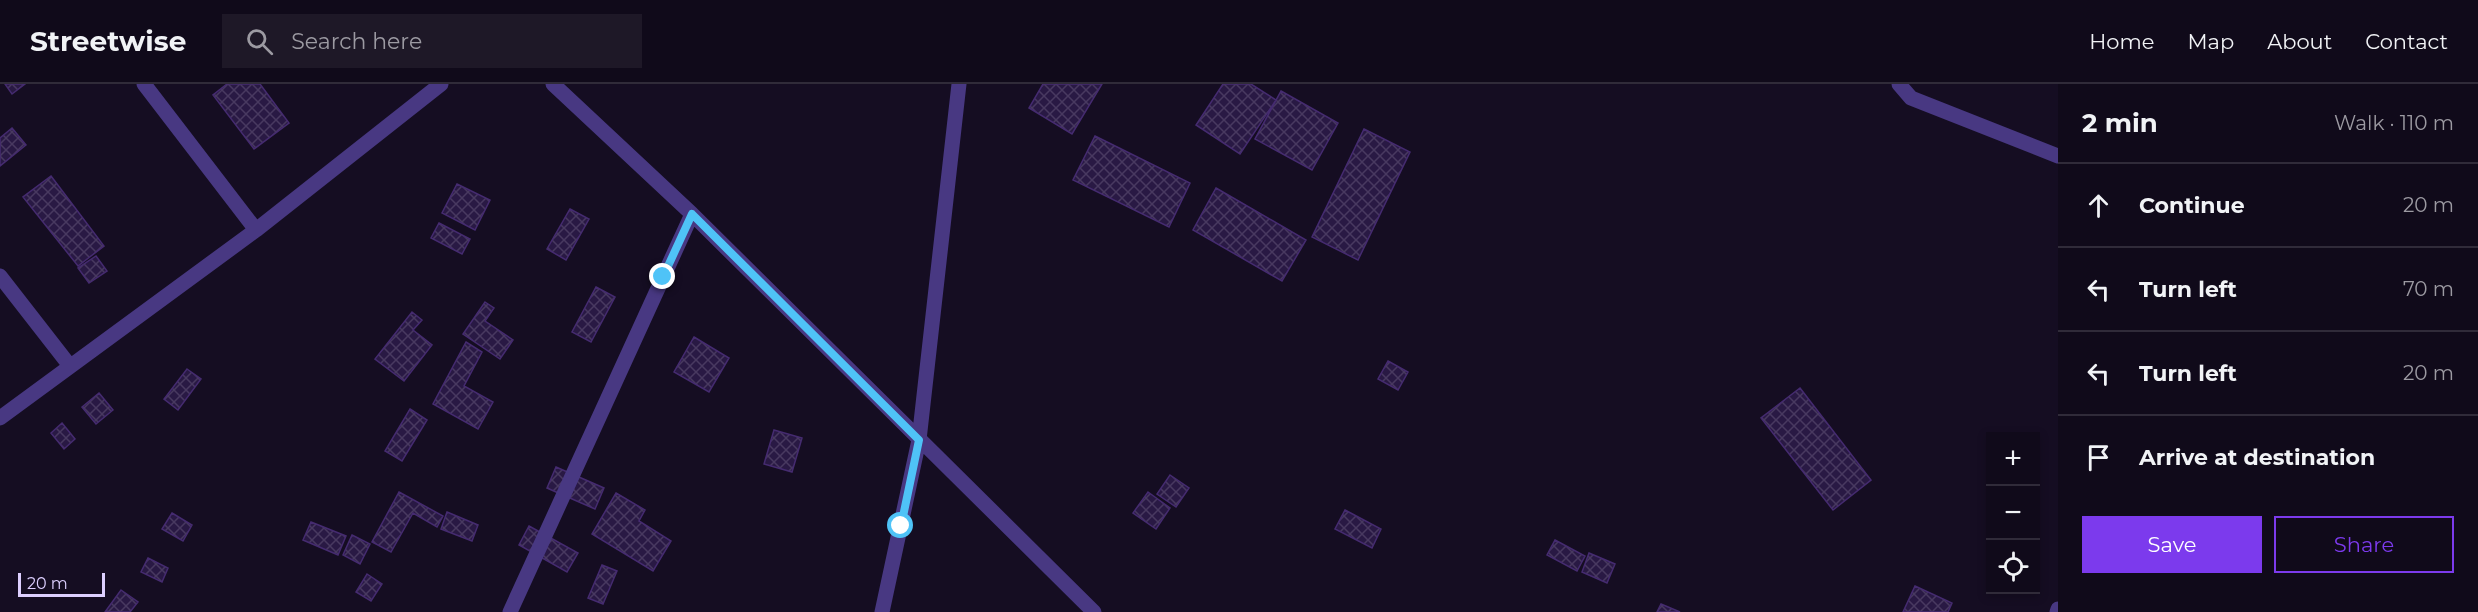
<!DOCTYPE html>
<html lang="en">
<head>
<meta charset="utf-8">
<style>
	:root { --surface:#100a1a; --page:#1e1827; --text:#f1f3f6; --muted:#9c9aa2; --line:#302b39; --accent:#7c3aed }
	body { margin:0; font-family:Montserrat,sans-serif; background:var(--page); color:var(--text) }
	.controls { position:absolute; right:18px; bottom:18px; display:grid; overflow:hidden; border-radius:0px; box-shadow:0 3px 9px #0003 }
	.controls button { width:54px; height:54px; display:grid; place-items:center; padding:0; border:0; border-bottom:2px solid var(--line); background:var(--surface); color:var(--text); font:30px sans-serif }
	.scale { position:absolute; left:18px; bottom:15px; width:87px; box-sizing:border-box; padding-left:6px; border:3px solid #ddcfff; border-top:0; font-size:16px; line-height:21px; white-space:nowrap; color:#ddcfff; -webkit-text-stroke:4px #150d22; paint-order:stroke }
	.stop { position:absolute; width:18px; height:18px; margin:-14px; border:4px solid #4fc3f7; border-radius:50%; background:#fff }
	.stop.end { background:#4fc3f7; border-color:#fff; box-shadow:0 2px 6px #0008 }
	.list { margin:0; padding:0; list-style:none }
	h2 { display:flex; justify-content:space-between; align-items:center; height:78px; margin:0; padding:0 24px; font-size:26px }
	h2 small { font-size:20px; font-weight:400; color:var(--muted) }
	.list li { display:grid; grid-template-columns:39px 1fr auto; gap:18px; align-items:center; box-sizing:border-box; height:84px; padding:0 24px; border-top:2px solid var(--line) }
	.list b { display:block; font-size:22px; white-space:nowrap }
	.list em { font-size:20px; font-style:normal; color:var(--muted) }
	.actions { display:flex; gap:12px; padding:18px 24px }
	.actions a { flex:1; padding:14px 0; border:2px solid var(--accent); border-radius:0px; text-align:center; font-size:21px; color:var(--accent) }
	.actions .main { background:var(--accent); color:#fff }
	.icon { flex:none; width:33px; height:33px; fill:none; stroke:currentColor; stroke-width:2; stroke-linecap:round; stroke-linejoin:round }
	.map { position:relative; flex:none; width:2058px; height:528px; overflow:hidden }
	header { display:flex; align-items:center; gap:36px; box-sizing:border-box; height:84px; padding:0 30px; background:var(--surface); border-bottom:2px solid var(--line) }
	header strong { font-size:28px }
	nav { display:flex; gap:33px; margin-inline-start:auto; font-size:21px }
	.search { width:420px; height:54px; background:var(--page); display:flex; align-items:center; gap:15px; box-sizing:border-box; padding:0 21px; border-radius:0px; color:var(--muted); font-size:22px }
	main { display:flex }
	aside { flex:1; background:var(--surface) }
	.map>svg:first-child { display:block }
</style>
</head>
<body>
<header>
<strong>Streetwise</strong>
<div class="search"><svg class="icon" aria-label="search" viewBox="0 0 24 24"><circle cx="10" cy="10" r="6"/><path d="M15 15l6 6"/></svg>Search here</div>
<nav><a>Home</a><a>Map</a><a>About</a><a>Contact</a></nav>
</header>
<main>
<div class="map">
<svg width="2058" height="528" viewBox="0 0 2058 528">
	<defs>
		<pattern id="building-cross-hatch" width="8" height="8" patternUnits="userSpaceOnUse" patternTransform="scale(1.5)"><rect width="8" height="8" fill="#291944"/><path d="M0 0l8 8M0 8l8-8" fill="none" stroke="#483960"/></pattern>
	</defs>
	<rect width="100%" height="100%" fill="#150d22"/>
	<path fill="url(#building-cross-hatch)" stroke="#452b70" stroke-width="1.5" d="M5,0H25L12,10Z
		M227,0H260L289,39L254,65L213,11Z
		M1043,0H1102L1072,50L1029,24Z
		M1223,0H1251L1276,16L1240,70L1196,41Z
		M1281,7L1338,39L1312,86L1255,55Z
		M12,44L26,61L0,82V54Z
		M1364,45L1410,68L1358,176L1312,153Z
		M1095,52L1190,99L1169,143L1073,96Z
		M51,92L104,162L78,182L23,113Z
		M457,100L490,116L475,146L442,129Z
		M1216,104L1306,156L1282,197L1193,146Z
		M570,125L589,135L566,176L547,165Z
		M439,139L470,155L462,170L431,154Z
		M96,172L107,187L89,199L78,184Z
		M596,203L615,213L591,258L572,248Z
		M485,218L494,224L485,237L513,256L500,275L463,250Z
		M412,228L422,236L413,246L432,261L404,297L375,275Z
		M694,253L729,274L709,308L674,288Z
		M466,258L482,268L464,302L493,318L478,345L433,320Z
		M1388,277L1408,288L1398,306L1378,295Z
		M187,285L201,295L178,326L164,315Z
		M1800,304L1871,396L1833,426L1761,334Z
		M99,309L113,326L96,340L82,323Z
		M410,325L427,336L402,377L385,367Z
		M62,339L75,355L64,365L51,349Z
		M774,346L802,354L792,388L764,380Z
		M556,383L604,404L595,425L547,404Z
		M1170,391L1189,404L1176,423L1157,410Z
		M399,408L443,432L437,443L413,429L391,468L372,458Z
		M1148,408L1170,424L1156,445L1133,429Z
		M616,409L645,426L639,437L671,457L653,487L592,450Z
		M1345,426L1381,445L1372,464L1335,445Z
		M447,428L478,441L472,457L441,445Z
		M172,429L192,441L183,457L162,445Z
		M311,438L346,452L338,471L303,456Z
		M529,442L578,469L567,488L519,461Z
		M352,451L370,460L360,480L343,471Z
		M1555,456L1585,472L1577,487L1547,471Z
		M1589,469L1615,480L1607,499L1582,488Z
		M148,474L168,484L162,498L141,488Z
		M602,481L617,487L603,520L588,514Z
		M367,490L382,500L371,517L356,508Z
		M1915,502L1952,519L1948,528H1903Z
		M121,506L138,518L130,528H105Z
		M1661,520L1680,528H1657Z"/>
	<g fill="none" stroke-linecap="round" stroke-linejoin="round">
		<path stroke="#483882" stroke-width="15" d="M144,0L256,146
			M553,0L692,130L1094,528
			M1899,0L1911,14L2058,72
			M0,192L70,282
			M0,334L256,146L441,0
			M510,528L692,130
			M882,528L919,356L959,0
			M2057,528L2058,525"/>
	</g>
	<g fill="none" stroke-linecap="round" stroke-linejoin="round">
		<path stroke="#4fc3f7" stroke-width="8" d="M663,193L692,130L919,356L901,442"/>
	</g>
</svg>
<div class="controls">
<button>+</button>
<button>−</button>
<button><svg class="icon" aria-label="locate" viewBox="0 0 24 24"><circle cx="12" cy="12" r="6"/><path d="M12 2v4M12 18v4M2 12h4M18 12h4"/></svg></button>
</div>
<div class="scale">20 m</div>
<div class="stop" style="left:901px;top:442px"></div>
<div class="stop end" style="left:663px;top:193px"></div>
</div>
<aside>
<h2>2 min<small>Walk · 110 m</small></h2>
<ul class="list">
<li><svg class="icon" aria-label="ahead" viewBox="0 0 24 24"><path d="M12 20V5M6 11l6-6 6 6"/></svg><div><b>Continue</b></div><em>20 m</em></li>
<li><svg class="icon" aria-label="left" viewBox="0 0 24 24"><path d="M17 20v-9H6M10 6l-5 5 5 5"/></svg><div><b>Turn left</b></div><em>70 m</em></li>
<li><svg class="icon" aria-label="left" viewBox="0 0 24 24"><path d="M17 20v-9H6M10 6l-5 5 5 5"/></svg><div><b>Turn left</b></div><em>20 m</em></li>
<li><svg class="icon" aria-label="arrive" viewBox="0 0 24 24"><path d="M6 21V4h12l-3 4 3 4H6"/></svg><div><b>Arrive at destination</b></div></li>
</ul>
<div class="actions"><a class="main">Save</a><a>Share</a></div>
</aside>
</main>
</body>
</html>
